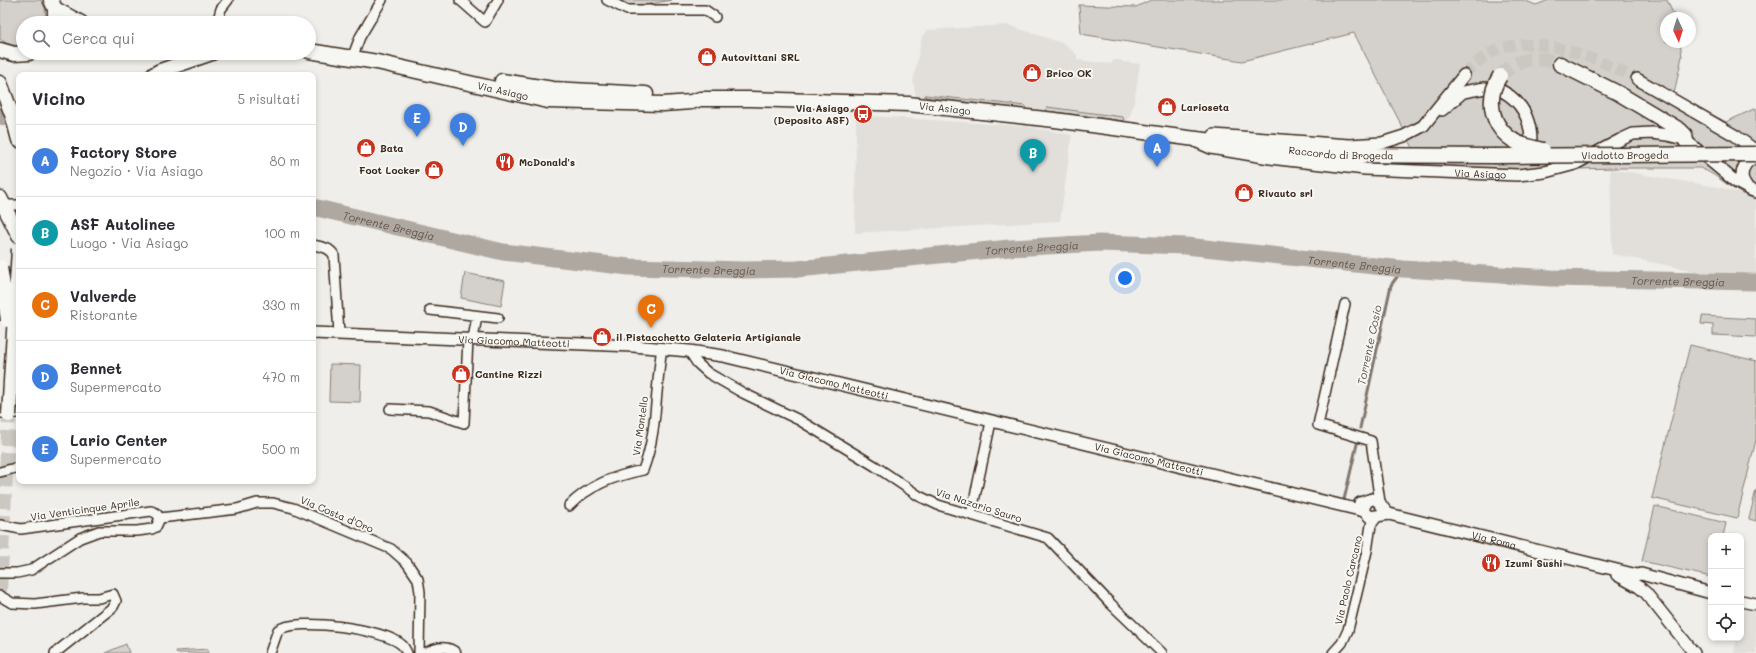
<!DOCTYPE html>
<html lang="it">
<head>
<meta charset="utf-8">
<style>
	:root { --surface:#fff; --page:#f2f2f3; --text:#2b2b33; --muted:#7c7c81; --line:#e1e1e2; --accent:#c8321e }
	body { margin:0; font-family:Mali,sans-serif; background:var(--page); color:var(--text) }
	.controls { position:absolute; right:12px; bottom:12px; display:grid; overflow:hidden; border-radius:8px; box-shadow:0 2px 6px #0003 }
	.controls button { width:36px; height:36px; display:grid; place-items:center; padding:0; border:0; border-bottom:1px solid var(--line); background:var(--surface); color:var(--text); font:20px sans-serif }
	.compass { position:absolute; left:1660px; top:12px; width:36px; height:36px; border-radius:50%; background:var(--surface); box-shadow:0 2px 6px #0003; rotate:176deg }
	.you { position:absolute; left:1125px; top:278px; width:14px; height:14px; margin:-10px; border:3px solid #fff; border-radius:50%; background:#1a73e8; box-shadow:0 0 0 6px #1a73e833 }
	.badge { display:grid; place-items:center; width:26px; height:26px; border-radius:50%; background:var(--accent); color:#fff; font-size:13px; font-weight:700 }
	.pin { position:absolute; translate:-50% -33px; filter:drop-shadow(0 1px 2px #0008) }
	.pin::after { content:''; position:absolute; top:21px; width:14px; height:12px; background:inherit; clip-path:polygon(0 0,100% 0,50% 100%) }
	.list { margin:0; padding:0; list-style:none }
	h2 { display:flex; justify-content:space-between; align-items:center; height:52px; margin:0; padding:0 16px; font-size:17px }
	h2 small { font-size:13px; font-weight:400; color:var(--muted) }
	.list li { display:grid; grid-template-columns:26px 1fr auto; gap:12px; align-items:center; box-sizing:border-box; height:72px; padding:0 16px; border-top:1px solid var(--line) }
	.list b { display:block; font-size:15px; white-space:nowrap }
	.list p { margin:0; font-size:13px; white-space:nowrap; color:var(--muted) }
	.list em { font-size:13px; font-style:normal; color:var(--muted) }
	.icon { flex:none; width:22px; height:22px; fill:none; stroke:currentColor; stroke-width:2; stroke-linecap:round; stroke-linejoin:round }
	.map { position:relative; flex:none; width:1756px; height:653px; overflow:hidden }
	.search { position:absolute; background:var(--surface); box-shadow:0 2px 6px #0003; left:16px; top:16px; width:300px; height:44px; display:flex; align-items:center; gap:10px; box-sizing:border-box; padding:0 14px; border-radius:22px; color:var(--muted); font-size:15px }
	.panel { position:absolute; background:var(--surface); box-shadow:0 2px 6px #0003; left:16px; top:72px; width:300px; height:412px; border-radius:8px }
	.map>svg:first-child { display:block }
</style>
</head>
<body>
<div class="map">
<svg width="1756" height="653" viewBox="0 0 1756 653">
	<rect width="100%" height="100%" fill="#efeeea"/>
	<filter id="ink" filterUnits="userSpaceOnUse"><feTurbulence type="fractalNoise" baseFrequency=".025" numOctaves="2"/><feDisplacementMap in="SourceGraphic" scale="8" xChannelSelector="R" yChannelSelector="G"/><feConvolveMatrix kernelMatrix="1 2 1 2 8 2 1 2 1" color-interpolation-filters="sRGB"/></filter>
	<g filter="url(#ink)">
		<path fill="#e2dfdb" d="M1008,25L1065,44L1077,55V60L1111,64L1114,60H1120L1124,62L1140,64L1134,103L1130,116L1123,129L917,104L913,81L922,36L927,30Z
			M856,115L1024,126L1072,135L1060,221L855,233Z
			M1610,169L1723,188L1756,199V273L1727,274L1699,272L1612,254Z
			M1744,609L1756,612V653H1734L1737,638H1741V622Z"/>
		<path fill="#d4d1cc" stroke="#887e75" d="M0,0H41L45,8L46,23H23V45C15,47 6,44 0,39Z
			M612,0H672L628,8Z
			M1151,0H1523L1536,5L1549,0H1667L1675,18H1666V42H1680L1682,56L1674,94L1726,122L1756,108V199C1734,194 1721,176 1700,168H1615L1426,173L1354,33L1242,61L1081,34L1079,5L1136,7Z
			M925,95L1026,106L1025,110L925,97Z
			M1047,107L1123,117L1124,121L1046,111Z
			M465,273L505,281L501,306L461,298Z
			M1702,316L1756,319V337L1713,335V325L1701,324Z
			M1690,345L1756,361V440L1737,518L1652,498Z
			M330,364L361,365L360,402L329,401Z
			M1756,490V521L1749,519Z
			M1655,506L1726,523L1723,536H1711V577L1642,561Z
			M126,644L129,653H105Z
			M208,649V653H177L176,651Z"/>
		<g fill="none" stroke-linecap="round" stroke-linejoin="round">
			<path stroke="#81766d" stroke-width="3" d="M1360,428L1391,285L1403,269
				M1343,504L1357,444"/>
			<g stroke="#afa8a1" stroke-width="17">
				<path d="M0,116L19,119"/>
				<path id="s1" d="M313,207L503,252L629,267L745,270L797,269L1010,248L1100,243L1186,246L1403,269L1551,278L1756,282"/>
			</g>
			<path stroke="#cbc7c1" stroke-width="11" stroke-dasharray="11 5.5" stroke-linecap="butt" d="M1464,75C1475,64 1487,53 1501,48C1543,35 1600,60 1637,79
				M1508,169L1524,158L1528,151"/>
			<path stroke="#cbc7c1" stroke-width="14" stroke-dasharray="14 7" stroke-linecap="butt" d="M1500,76C1517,58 1537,55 1560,64"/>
			<path stroke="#cbc7c1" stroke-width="14" stroke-dasharray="14 7" stroke-linecap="butt" d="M0,592L9,415"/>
			<g stroke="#3b2a1e" stroke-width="12">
				<path id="minor" d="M460,0L485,22L498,0
					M607,0L627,10H705L715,17
					M217,23L221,9L228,0
					M345,56L354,53L360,37L382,0
					M3,205H19
					M313,245C322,247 329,247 334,255L339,334
					M1345,304L1318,425L1371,441L1380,502
					M430,310L498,318
					M473,339L477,316
					M689,351L697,363L708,373L743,393L799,420L875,466L919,496L938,505L1048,538L1111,604L1162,653
					M390,409L429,411L464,423L468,339
					M0,413H19
					M0,472L19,467
					M569,506C589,485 615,476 643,470C658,432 655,388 662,348
					M971,515L991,422
					M160,518L237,509L257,503H273L293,508L391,549L407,563L418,579L420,592L419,653
					M0,525L21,529L151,511L156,513L160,518
					M0,573H17L31,570L80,538L99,531H137L152,529L156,527L160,518
					M0,596L12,603L35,604L83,598H99L113,594L116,601L113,607L55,653
					M270,653L278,630C298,617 385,629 402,645C404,647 406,651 407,653
					M425,653C435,648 447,644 456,653
					M1333,653L1342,643L1348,630L1367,551L1371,525L1377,517"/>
			</g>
			<g stroke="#3b2a1e" stroke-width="14">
				<g id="tertiary">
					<path d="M1637,79L1736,136L1756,151"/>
					<path d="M1502,91C1521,101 1530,118 1531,139"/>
					<path d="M1442,110L1463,92L1485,88"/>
					<path d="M1214,135L1349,145L1382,143L1404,136L1423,126L1464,75"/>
					<path id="s2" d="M1197,142L1211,148L1270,158L1365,169L1518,175L1545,172L1575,164L1620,140L1633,134L1652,133L1667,135L1684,139L1736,182L1749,189"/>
					<path d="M1756,157C1738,163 1737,187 1756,192"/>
					<path id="s3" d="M313,333L633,346L689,351L723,356L1364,511"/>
					<path id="s4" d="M1367,502L1364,506V511L1370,517L1389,514L1637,575L1641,574L1711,593"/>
					<path d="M1360,503C1364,502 1368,500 1372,499C1381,499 1382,510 1389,514"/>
					<path d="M1617,575L1639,587L1646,593L1694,653"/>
					<path d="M1741,601L1756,604"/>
				</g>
			</g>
			<g stroke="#3b2a1e" stroke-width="17">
				<g id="primary">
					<path d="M51,0L55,9V23"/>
					<path d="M55,9L81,23"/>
					<path d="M0,50L14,54L29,53"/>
					<path id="s5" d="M309,51L377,62L548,101L663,104L691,102L700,99H751L908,104L1055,120L1188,138L1335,155L1494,156"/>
					<path d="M1560,64L1618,93L1680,130L1685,135L1686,141"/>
					<path d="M502,81L553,89L646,94"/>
					<path d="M0,198L19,236"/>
				</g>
			</g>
			<g stroke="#3b2a1e" stroke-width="17">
				<path id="trunk" d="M153,75L160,71L212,53
					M0,83L13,117L19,140"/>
			</g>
			<use href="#minor" stroke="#f6f6f2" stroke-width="9"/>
			<use href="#tertiary" stroke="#f6f6f2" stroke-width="11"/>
			<use href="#primary" stroke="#f6f6f2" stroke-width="14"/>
			<use href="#trunk" stroke="#f6f6f2" stroke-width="14"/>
			<g stroke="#3b2a1e" stroke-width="17" stroke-linecap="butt">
				<g id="primary-bridge">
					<path d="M1500,76C1485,99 1491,128 1516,142C1524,146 1534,148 1543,150"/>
					<path id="s6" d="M1494,156L1756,154"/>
				</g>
			</g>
			<g stroke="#3b2a1e" stroke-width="17" stroke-linecap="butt">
				<path id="trunk-bridge" d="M0,267L8,320
					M9,415L19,249"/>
			</g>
			<use href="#primary-bridge" stroke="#f6f6f2" stroke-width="14"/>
			<use href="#trunk-bridge" stroke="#f6f6f2" stroke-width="14"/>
		</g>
	</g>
	<defs>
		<g id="shop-disc" transform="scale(1)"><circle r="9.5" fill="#c8321e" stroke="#f6f6f2"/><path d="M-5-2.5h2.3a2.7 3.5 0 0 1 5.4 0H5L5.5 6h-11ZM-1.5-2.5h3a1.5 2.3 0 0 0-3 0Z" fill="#fff"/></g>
		<g id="bus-disc" transform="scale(1)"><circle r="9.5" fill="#c8321e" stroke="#f6f6f2"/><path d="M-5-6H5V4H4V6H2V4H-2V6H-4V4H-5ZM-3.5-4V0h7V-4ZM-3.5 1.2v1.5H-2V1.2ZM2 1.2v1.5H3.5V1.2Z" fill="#fff"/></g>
		<g id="restaurant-disc" transform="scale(1)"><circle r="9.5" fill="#c8321e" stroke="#f6f6f2"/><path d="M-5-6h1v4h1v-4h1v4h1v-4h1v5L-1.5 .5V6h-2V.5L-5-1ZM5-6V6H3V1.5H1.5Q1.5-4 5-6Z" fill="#fff"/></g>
	</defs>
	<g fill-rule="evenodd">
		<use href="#shop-disc" x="707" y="57"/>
		<use href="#shop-disc" x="1032" y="73"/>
		<use href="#shop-disc" x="1167" y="107"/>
		<use href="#bus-disc" x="863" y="114"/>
		<use href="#shop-disc" x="366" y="148"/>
		<use href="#restaurant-disc" x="505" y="162"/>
		<use href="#shop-disc" x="434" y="170"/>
		<use href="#shop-disc" x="1244" y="193"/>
		<use href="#shop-disc" x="602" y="337"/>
		<use href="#shop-disc" x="461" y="374"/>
		<use href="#restaurant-disc" x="1491" y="563"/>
	</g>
	<g text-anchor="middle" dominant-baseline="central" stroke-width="4" stroke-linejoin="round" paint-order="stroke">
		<g font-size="10" font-weight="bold" fill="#3b2a1e" stroke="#f6f6f2" text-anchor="start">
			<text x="721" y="57">Autovittani SRL</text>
			<text x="1046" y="73">Brico OK</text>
			<text x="1181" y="107">Larioseta</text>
			<text x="849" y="108" text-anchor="end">Via Asiago<tspan x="849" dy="12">(Deposito ASF)</tspan></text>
			<text x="380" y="148">Bata</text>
			<text x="519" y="162">McDonald's</text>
			<text x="420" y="170" text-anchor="end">Foot Locker</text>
			<text x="1258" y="193">Rivauto srl</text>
			<text x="616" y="337">il Pistacchetto Gelateria Artigianale</text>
			<text x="475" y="374">Cantine Rizzi</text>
			<text x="1505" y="563">Izumi Sushi</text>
		</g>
		<g font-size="10" fill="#3b2a1e" stroke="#f6f6f2">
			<text stroke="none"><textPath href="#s5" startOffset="198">Via Asiago</textPath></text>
			<text stroke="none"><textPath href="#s5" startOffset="642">Via Asiago</textPath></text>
			<text stroke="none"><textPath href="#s5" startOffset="1041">Raccordo di Brogeda</textPath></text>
			<text stroke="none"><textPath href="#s6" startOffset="131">Viadotto Brogeda</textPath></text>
			<text stroke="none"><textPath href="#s2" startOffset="286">Via Asiago</textPath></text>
			<text stroke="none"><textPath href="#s3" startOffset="201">Via Giacomo Matteotti</textPath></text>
			<text stroke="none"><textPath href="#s3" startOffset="525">Via Giacomo Matteotti</textPath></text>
			<text transform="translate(640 426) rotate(-82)">Via Montello</text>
			<text stroke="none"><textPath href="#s3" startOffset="849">Via Giacomo Matteotti</textPath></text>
			<text transform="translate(979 505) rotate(18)">Via Nazario Sauro</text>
			<text transform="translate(85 509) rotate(-8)">Via Venticinque Aprile</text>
			<text transform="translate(337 514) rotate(23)">Via Costa d'Oro</text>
			<text stroke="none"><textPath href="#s4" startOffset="146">Via Roma</textPath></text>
			<text transform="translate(1348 580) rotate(-77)">Via Paolo Carcano</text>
		</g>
		<g font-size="11" font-style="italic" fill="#64564c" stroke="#f6f6f2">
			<text stroke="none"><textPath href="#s1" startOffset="78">Torrente Breggia</textPath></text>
			<text stroke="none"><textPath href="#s1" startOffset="726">Torrente Breggia</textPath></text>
			<text stroke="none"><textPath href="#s1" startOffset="1050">Torrente Breggia</textPath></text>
			<text stroke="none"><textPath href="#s1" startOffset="402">Torrente Breggia</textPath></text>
			<text stroke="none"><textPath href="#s1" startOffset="1374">Torrente Breggia</textPath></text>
			<text transform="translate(1369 345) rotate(-78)">Torrente Cosio</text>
		</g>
	</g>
</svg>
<div class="controls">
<button>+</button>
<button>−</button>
<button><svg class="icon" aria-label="locate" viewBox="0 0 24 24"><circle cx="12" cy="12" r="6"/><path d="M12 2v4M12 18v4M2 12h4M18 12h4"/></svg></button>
</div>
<svg class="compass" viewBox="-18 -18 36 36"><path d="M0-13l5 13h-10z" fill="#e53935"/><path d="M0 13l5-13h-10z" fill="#7c7c81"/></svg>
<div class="you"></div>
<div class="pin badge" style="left:1157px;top:167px;background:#3f7fe0">A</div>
<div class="pin badge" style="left:1033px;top:172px;background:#0f9aa8">B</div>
<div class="pin badge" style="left:651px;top:328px;background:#e8710a">C</div>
<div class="pin badge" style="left:463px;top:146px;background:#3f7fe0">D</div>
<div class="pin badge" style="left:417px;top:137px;background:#3f7fe0">E</div>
<div class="search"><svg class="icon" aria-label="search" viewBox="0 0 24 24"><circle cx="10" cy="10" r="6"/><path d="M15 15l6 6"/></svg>Cerca qui</div>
<section class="panel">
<h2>Vicino<small>5 risultati</small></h2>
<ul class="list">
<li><span class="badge" style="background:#3f7fe0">A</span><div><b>Factory Store</b><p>Negozio · Via Asiago</p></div><em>80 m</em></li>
<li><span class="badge" style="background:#0f9aa8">B</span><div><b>ASF Autolinee</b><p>Luogo · Via Asiago</p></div><em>100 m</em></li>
<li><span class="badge" style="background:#e8710a">C</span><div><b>Valverde</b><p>Ristorante</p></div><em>330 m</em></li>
<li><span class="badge" style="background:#3f7fe0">D</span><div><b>Bennet</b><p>Supermercato</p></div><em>470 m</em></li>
<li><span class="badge" style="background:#3f7fe0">E</span><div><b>Lario Center</b><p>Supermercato</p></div><em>500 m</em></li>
</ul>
</section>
</div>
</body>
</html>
